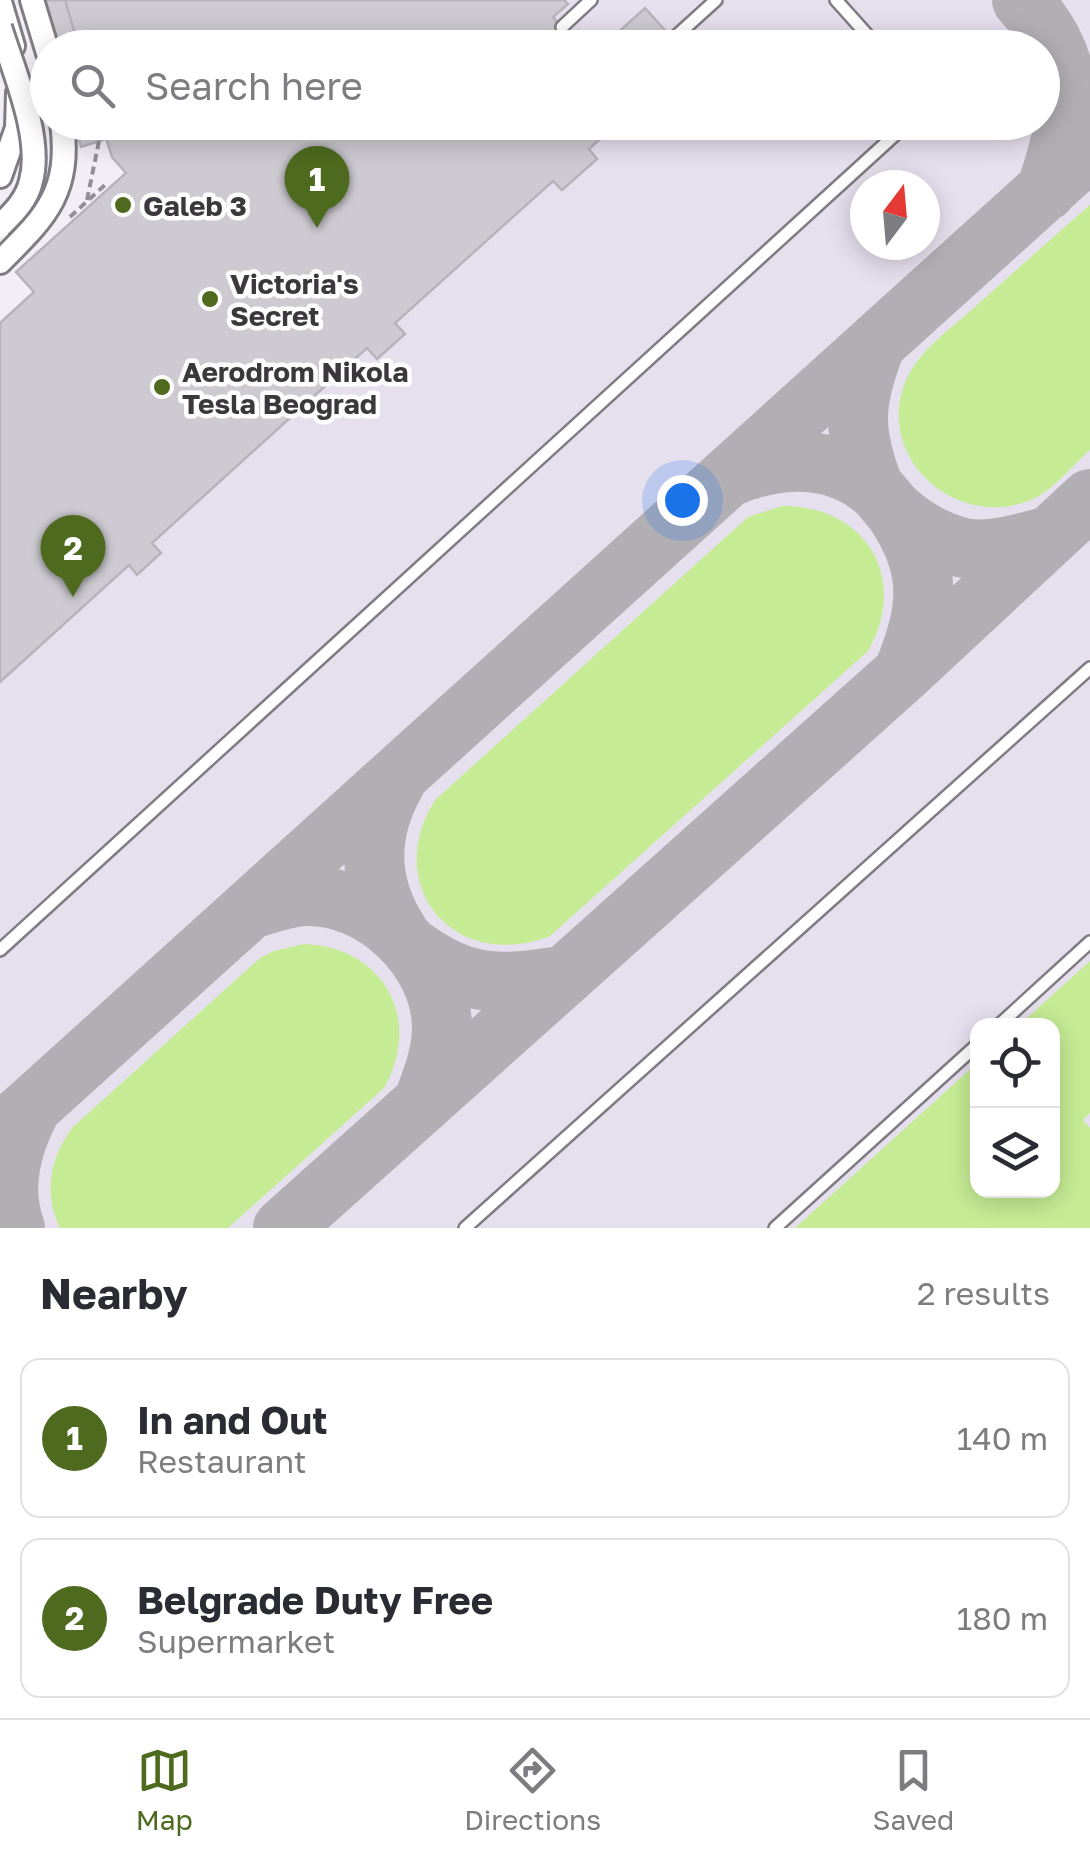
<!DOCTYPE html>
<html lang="en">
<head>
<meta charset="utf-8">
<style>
	:root { --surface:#fff; --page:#f2f2f3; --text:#2b2b33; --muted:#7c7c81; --line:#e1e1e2; --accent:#4d6a1e }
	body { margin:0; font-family:"Golos Text",sans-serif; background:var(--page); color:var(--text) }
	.controls { position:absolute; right:30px; bottom:30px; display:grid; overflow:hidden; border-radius:20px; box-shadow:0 5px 25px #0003 }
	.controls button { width:90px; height:90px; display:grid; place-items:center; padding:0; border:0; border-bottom:2px solid var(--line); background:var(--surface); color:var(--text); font:50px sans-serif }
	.compass { position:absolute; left:850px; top:170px; width:90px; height:90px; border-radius:50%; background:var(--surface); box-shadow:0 5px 25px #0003; rotate:16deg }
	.you { position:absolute; left:682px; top:500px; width:35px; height:35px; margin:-25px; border:8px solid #fff; border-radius:50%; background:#1a73e8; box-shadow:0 0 0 15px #1a73e833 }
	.badge { display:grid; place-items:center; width:65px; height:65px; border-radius:50%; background:var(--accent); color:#fff; font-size:32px; font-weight:700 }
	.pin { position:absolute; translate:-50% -82px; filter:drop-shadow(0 2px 5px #0008) }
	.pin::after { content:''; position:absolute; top:52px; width:35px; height:30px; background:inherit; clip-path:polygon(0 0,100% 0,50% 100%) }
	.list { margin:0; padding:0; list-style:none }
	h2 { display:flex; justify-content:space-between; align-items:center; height:130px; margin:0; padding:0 40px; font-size:42px }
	h2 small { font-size:32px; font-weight:400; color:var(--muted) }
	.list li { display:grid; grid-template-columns:65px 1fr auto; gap:30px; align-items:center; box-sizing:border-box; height:160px; margin:0 20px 20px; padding:0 20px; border:2px solid var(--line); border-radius:20px }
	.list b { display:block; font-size:38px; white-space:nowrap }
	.list p { margin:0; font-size:32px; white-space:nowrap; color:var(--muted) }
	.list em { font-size:32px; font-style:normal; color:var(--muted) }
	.icon { flex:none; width:55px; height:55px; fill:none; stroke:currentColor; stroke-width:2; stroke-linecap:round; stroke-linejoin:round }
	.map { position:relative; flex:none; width:1090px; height:1228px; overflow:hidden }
	.search { position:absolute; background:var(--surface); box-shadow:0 5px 25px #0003; left:30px; right:30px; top:30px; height:110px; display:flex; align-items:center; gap:25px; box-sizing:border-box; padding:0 35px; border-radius:55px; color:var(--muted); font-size:38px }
	.sheet { height:490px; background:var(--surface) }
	nav { display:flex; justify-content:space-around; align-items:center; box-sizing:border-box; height:140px; border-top:2px solid var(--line); background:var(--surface); font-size:28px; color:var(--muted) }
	nav a { display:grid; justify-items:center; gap:5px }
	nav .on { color:var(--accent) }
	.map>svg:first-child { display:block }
</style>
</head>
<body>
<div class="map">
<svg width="1090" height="1228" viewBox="0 0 1090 1228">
	<rect width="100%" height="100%" fill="#f2eef6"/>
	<path fill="#e6dfee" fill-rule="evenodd" d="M65,0H1090V1228H0V323L34,293L16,272L126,173L112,157L101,123L1042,122V48H79ZM865,185H925V245H865ZM978,1026H1052V1190H978Z"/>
	<path fill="#c5ec95" d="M1090,205V450C1073,465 1053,490 1033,499C956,533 870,455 908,376C922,348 953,327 976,306C1014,272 1052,238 1090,205Z
		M782,506C865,505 910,578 868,651L550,936C455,973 381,887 435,800L748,517Z
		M304,944C384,947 423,1019 384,1088L228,1228H60C43,1193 50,1157 73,1127L260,958L274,951Z
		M1090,961V1113L1083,1120L1090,1128V1228H795L977,1063L978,1190H1052V1026L1019,1025Z"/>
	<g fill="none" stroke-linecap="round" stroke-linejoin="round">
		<path stroke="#b1aeb4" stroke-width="60" d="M1022,0C1081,65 1072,113 1046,191
			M731,476C779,457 832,453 875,489C883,496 888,505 896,512C912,527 935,540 956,546C984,555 1018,544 1046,537
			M874,488C852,431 853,403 875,346
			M895,512C934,569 929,612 903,673
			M396,781C367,832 366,883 399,933
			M251,909C268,904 286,897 304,896C373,893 442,959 442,1028C442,1054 432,1079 423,1103
			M415,950C469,989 504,985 566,975
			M0,1135L1090,150
			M15,1228C0,1187 11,1146 31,1108
			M283,1228L903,673L1090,499"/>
	</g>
	<path fill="#cdcad1" stroke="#b7b3bb" stroke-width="2.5" d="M37,0H65L79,48H51Z
		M65,0H564L568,4L553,17L580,48H79Z
		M645,8L681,48H601Z
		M74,122H101L106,139L81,147Z
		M101,122H619L589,149L597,159L562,190L553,181L395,323L405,334L377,359L367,348L152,543L161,553L137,575L129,565L0,682V323L34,292L16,272L126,173L112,157Z"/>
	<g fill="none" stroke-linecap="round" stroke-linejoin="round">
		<g stroke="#807c83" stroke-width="16">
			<path id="lane" d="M836,0L879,48
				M562,27L591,0
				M673,39L716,0
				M0,950L909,122
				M998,1026L1090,942
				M465,1228L1090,668
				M775,1228L978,1044"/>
		</g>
		<g stroke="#807c83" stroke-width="28">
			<path id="street" d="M32,0L48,53
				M0,2L13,46
				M0,176L17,128L18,93
				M0,262C46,216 71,193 62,122"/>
		</g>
		<path stroke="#939095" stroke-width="4" stroke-dasharray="8 5" stroke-linecap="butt" d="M87,200L99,141
			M70,217L106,184"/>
		<use href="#lane" stroke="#fff" stroke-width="11"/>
		<use href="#street" stroke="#fff" stroke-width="22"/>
		<g stroke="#807c83" stroke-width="28" stroke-linecap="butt">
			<path id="street-bridge" d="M0,27C13,70 43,137 31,181C27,200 13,213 0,226"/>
		</g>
		<use href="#street-bridge" stroke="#fff" stroke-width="22"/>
	</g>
	<g fill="#4d6a1e" stroke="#fdfdfe" stroke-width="4">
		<circle cx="123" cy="205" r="10"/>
		<circle cx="210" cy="299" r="10"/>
		<circle cx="162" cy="387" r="10"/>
	</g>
	<g text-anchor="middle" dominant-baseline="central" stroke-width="9" stroke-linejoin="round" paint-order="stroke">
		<g font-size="28" font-weight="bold" fill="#3a383b" stroke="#fdfdfe" text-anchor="start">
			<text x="143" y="205">Galeb 3</text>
			<text x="230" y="283">Victoria's<tspan x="230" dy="32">Secret</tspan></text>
			<text x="182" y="371">Aerodrom Nikola<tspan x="182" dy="32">Tesla Beograd</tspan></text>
		</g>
	</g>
</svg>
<div class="controls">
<button><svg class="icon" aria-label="locate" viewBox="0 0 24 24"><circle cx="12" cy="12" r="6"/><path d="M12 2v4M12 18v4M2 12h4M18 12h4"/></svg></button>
<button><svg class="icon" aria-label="layers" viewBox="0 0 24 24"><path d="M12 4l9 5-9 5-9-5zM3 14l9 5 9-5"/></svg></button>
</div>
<svg class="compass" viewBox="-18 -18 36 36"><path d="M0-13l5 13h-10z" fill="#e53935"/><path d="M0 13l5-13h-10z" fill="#7c7c81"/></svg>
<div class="you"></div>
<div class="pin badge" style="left:317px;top:228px">1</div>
<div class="pin badge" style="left:73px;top:597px">2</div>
<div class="search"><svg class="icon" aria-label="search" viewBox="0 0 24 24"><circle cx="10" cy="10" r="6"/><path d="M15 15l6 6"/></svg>Search here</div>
</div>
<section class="sheet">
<h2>Nearby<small>2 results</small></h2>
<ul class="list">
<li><span class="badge">1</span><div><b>In and Out</b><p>Restaurant</p></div><em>140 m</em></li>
<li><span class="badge">2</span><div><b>Belgrade Duty Free</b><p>Supermarket</p></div><em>180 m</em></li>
</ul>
</section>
<nav>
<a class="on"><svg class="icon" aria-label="map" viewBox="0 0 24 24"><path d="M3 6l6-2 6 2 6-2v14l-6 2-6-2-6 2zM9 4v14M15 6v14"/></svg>Map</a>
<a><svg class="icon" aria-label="directions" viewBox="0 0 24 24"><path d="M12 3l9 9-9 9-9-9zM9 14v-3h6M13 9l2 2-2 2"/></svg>Directions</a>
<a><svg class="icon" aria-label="saved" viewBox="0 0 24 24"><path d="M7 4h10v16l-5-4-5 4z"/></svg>Saved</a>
</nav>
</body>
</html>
